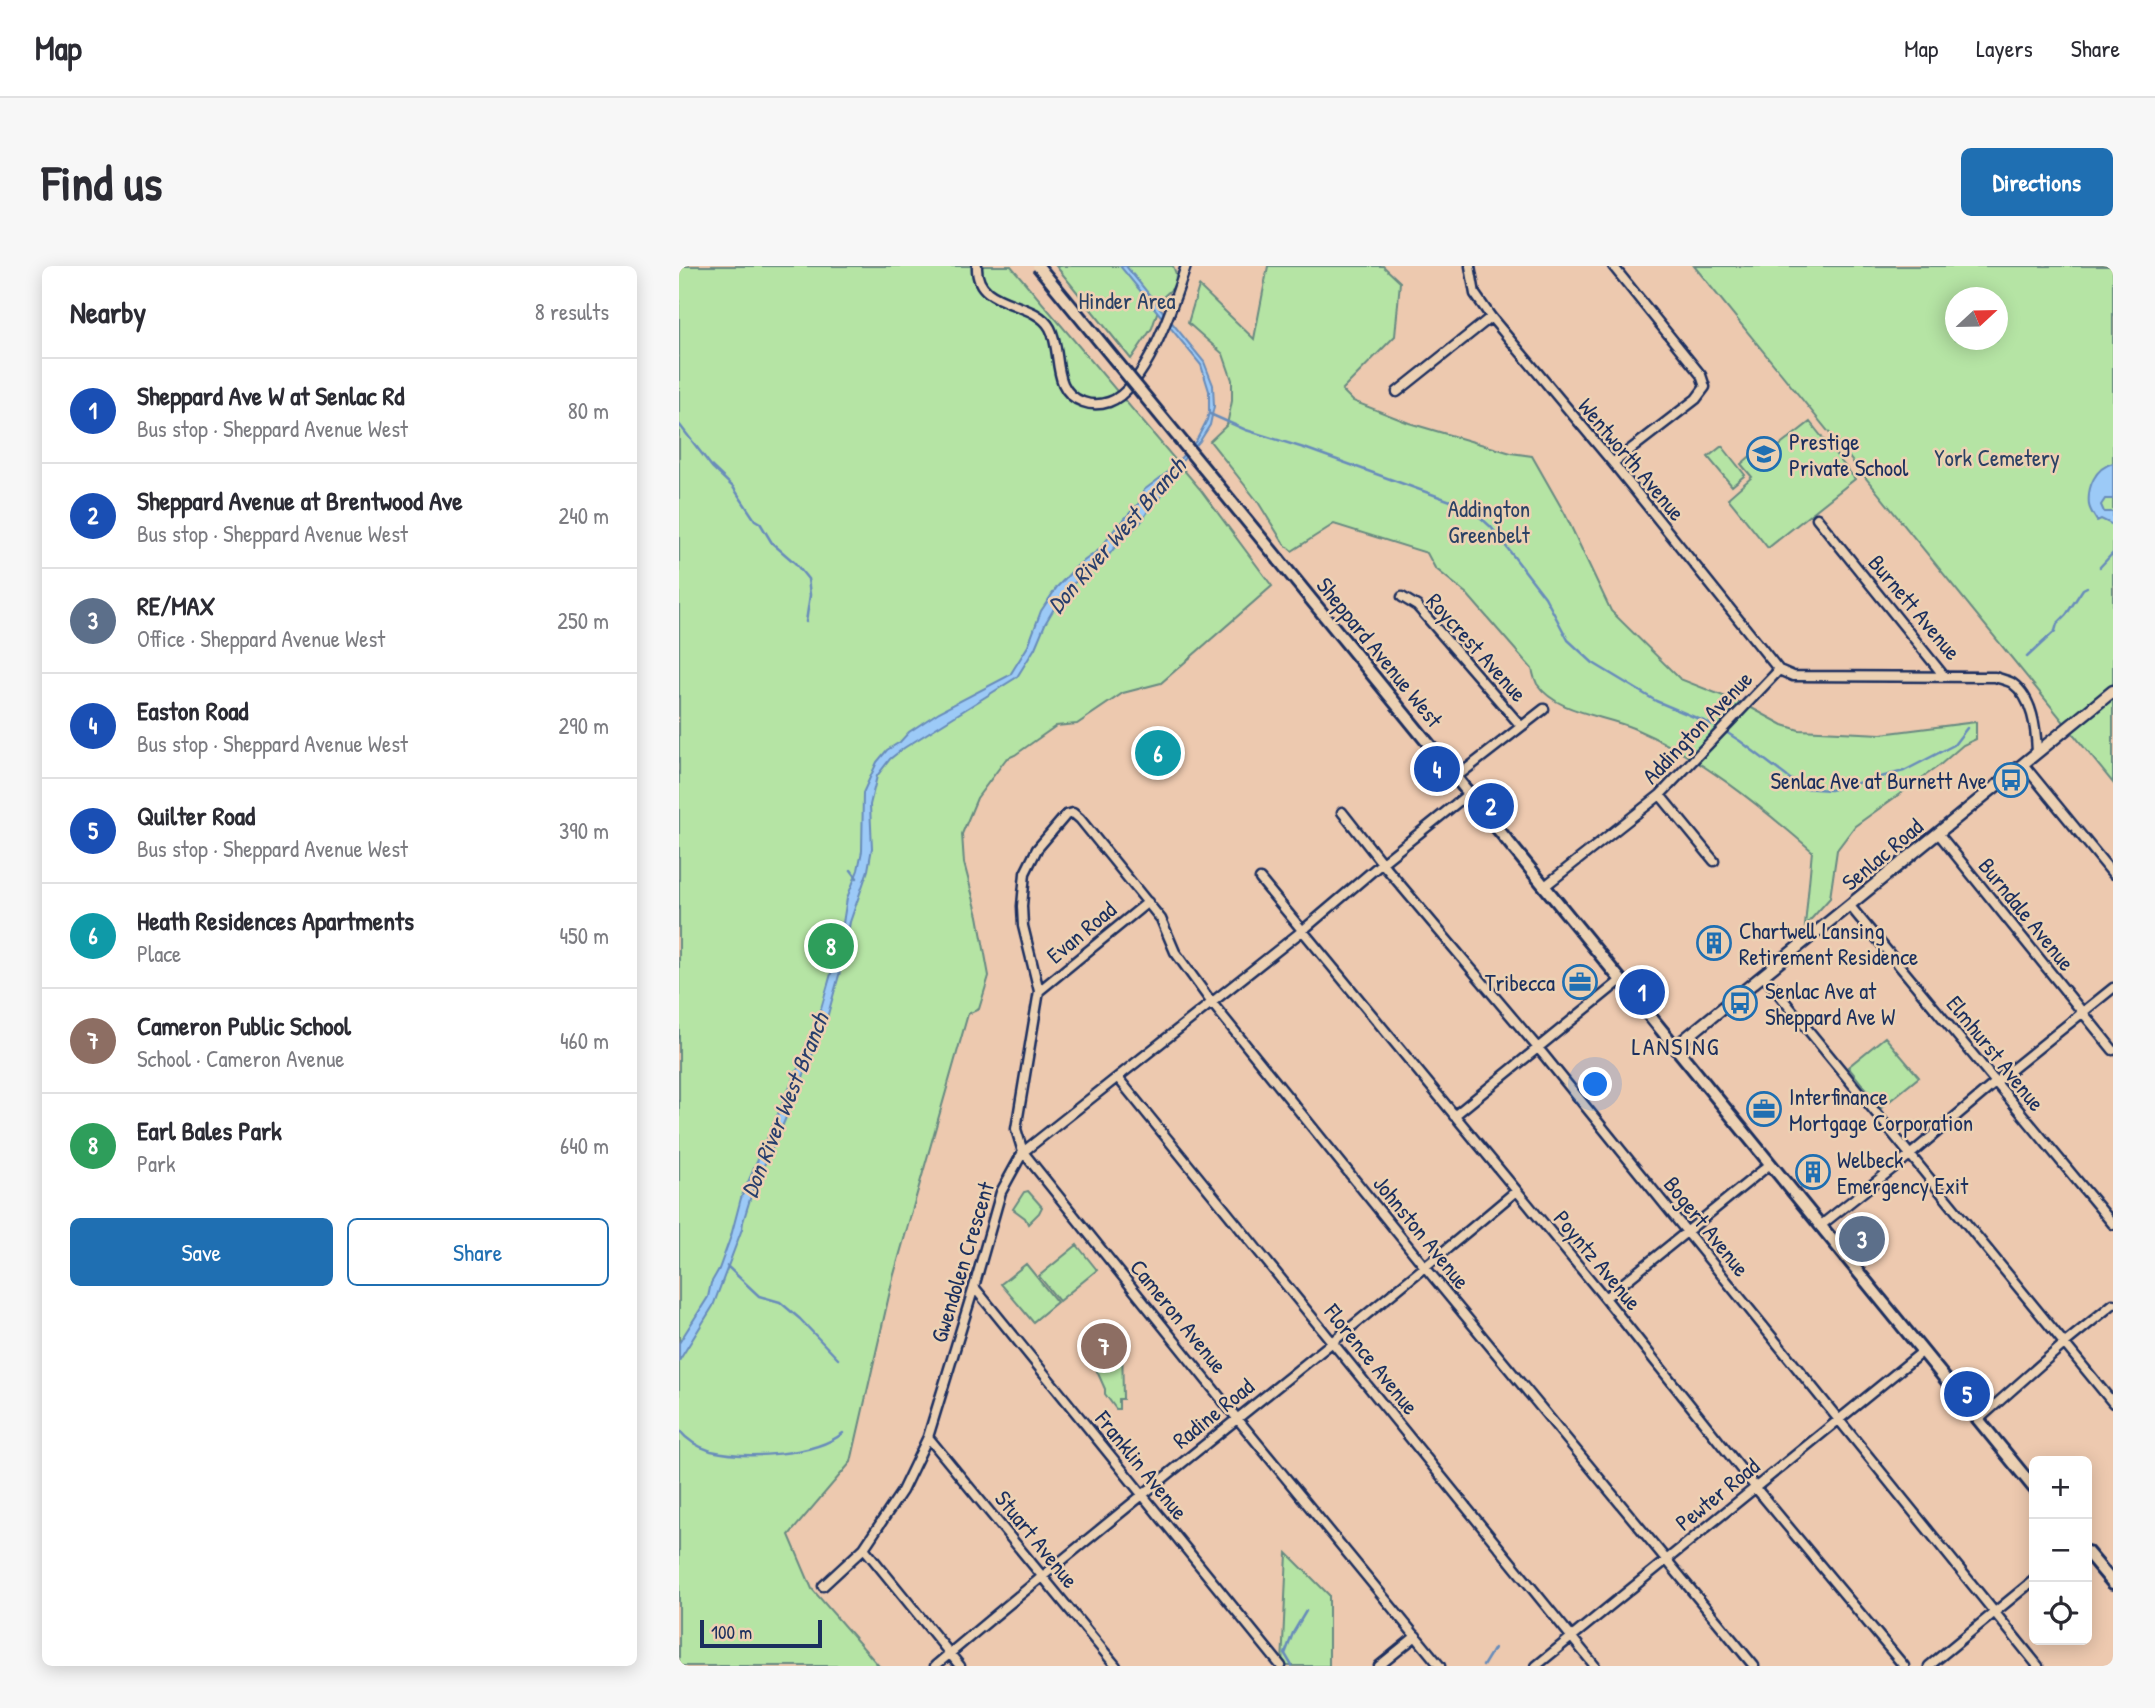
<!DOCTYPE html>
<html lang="en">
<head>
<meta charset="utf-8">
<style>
	:root { --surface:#fff; --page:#f7f7f7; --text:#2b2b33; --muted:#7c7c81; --line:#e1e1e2; --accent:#1f6fb2 }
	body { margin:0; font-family:"Patrick Hand",sans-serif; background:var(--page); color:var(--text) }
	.controls { position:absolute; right:21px; bottom:21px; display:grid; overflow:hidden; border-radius:10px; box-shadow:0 4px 18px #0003 }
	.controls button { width:63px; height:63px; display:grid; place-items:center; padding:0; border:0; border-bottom:2px solid var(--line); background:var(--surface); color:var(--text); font:35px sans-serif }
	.compass { position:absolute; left:1266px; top:21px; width:63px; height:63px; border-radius:50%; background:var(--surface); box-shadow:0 4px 18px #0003; rotate:68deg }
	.scale { position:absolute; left:21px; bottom:18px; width:122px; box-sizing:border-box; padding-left:7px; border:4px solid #1b2f5e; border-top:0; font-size:19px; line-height:24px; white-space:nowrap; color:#1b2f5e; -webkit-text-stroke:5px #ecd1b3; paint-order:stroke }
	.you { position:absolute; left:917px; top:819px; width:24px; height:24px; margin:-18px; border:5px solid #fff; border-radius:50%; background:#1a73e8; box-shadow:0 0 0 10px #1a73e833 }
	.badge { display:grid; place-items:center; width:46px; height:46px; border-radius:50%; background:var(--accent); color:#fff; font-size:23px; font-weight:700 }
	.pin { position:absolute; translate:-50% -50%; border:4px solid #fff; box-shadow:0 2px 7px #0006 }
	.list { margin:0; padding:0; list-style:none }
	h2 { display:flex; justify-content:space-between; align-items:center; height:91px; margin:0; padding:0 28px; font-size:30px }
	h2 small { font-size:23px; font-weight:400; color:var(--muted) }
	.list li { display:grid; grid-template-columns:46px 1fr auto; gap:21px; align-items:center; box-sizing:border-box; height:105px; padding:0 28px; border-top:2px solid var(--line) }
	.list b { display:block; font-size:26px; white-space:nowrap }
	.list p { margin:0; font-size:23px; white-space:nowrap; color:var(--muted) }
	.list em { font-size:23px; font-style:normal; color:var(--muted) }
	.actions { display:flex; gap:14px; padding:21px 28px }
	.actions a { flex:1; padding:16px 0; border:2px solid var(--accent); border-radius:10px; text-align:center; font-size:24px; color:var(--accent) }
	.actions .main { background:var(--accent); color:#fff }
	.icon { flex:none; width:38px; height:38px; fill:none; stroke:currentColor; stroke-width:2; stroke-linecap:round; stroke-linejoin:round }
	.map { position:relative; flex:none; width:1434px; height:1400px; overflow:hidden; border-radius:10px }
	header { display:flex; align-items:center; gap:42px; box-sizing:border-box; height:98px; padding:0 35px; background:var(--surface); border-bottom:2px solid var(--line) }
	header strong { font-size:33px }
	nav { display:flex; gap:38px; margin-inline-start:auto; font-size:24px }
	.intro { display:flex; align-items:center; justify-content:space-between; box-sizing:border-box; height:168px; padding:0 42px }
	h1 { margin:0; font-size:49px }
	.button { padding:18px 32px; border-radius:10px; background:var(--accent); color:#fff; font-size:24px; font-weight:700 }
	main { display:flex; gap:42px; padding:0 42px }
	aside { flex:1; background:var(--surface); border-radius:10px; box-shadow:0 4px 18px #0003 }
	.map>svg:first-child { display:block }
</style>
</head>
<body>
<header>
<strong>Map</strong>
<nav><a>Map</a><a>Layers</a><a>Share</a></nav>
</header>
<div class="intro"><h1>Find us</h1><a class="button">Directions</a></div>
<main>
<aside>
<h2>Nearby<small>8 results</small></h2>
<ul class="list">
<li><span class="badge" style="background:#1a4fb4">1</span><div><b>Sheppard Ave W at Senlac Rd</b><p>Bus stop · Sheppard Avenue West</p></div><em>80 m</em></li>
<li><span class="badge" style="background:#1a4fb4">2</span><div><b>Sheppard Avenue at Brentwood Ave</b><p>Bus stop · Sheppard Avenue West</p></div><em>240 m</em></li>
<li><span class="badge" style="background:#5c6f8a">3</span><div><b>RE/MAX</b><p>Office · Sheppard Avenue West</p></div><em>250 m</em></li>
<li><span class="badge" style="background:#1a4fb4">4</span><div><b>Easton Road</b><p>Bus stop · Sheppard Avenue West</p></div><em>290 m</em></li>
<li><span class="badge" style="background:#1a4fb4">5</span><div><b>Quilter Road</b><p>Bus stop · Sheppard Avenue West</p></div><em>390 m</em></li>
<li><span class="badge" style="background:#0f9aa8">6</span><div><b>Heath Residences Apartments</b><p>Place</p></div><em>450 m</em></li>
<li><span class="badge" style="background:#8d6e63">7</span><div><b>Cameron Public School</b><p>School · Cameron Avenue</p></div><em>460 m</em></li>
<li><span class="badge" style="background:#2e9e5b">8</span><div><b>Earl Bales Park</b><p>Park</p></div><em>640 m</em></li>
</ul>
<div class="actions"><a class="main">Save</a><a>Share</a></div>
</aside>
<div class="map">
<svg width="1434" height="1400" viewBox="0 0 1434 1400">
	<rect width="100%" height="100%" fill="#edc9af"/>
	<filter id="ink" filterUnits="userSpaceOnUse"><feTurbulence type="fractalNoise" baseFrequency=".0143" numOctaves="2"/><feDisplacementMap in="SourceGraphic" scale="14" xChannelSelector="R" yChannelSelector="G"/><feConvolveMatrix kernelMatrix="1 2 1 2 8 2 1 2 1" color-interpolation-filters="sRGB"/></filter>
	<g filter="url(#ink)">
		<path fill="#b5e4a4" stroke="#688a81" stroke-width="2" fill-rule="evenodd" d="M0,0H332L521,223L593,320L482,417L444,427L398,458L377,460L336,489L327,493L298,532L283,568L285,597L299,650L310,710L300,743L289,748L214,1012L172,1196L110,1269L133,1323L200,1400H0Z
			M377,0H494L497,8L496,20L483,32L473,62L452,93Z
			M589,0H704L721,16L716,70L663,124L674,135L730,157L832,187L853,190L886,248L932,345L1001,413L1067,439L1104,459L1120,464L1202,468L1297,456V473L1284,479L1261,499L1176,560L1158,584L1151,632L1126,660L1133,585C1079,538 1020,490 954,462C924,449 878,447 858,418C856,414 854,408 853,403L788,328L756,302L748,287L655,258L613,285L605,278L579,236L531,175L548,159L553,135V114L544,88L509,57L520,20L575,73Z
			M1015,0H1434V517ZM1276,32H1318V74H1276Z
			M1131,156L1176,213L1089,282L1049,232L1073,211L1062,198L1076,186L1085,192Z
			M1043,180L1066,209L1053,220L1029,191Z
			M1206,771L1240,811L1202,842L1169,801Z
			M349,925L363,941L360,947L349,958L346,952L334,943L345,926Z
			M398,979L418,1004L380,1035L360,1010Z
			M347,998L378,1036L354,1056L322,1018Z
			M439,1073H443L444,1133H440V1143H437L426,1128V1123L409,1085H427L429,1079H439Z
			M608,1287L650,1329V1400H603Z"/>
		<path fill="#9ccaf7" stroke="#688cba" stroke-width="2" d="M441,0H447L525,96L534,119L535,140L531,159L521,175L494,205L487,217L485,225L481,233L473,239L462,256L440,276L429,290L394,318L380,334L366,358L356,382L338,411L225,482L211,493L198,510L191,539L193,582L189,604L171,656L162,702L146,759L100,868L75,920L64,956L63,963L34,1040L0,1095V1077L29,1031L32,1017L40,1003L52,970L62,932L136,764L161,676L168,632L179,604L183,585L184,527L198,496L208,484L221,476L230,466L260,446L331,409L349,380L362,345L378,321L398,300L421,283L436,263L462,235L465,224L489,206L517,175L528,154L530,146V125L522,99Z
			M1434,197V233H1426L1422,239L1425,246H1434V259L1422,253L1418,255C1415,250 1411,245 1410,239C1408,221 1416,202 1434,197Z"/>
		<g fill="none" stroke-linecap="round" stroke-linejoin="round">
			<path stroke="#688cba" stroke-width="2.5" d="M531,148L567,164L628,183L791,242L812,261L866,331L889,374L914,397L977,435L1039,461L1061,475L1123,522L1151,524L1225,505L1275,479L1288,462
				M0,158L33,201L54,221L76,254L81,257L93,277L116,297L129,313L131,329L127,356
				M1421,301L1434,287
				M1348,391L1376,365L1378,358L1387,349L1404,323L1408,321
				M172,604L178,612
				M48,1000L80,1030L101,1036L121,1053L159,1093
				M0,1164C8,1174 19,1181 32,1185C67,1193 136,1190 164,1167
				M613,1400L606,1388L614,1367L627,1345
				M804,1400L815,1382"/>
			<g stroke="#1b2f5e" stroke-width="13">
				<path id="minor" d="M298,0C296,43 355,33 371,62C384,86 371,124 404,136C412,139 421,139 430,136C467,123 495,36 507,0
					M791,0L796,28L812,51L934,197L1100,404
					M718,126L812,51
					M934,197L1017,133L1026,121L1022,109L934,0
					M1138,252L1265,410
					M723,331L738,340L842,460
					M1100,404L1114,410L1316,411C1321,413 1328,414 1333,417C1354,432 1357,463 1358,486
					M1344,498L1434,608
					M776,512L865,443
					M981,529L1035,595
					M663,546L703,597L864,788L1359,1400
					M1259,567L1434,784
					M581,613L926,1032L1081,1227L1225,1400
					M866,620L981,529L1100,404
					M1171,640L1434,958
					M1085,710L1434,1137
					M360,725L469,636
					M439,812L916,1400
					M775,850L941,715
					M1141,960L1232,888L1316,817L1434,722
					M295,1021L602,1400
					M926,1032L1090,899
					M1299,1154L1386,1077L1434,1038
					M249,1171L437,1400
					M185,1282L281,1400
					M144,1320L185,1282L223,1225L249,1171L295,1021L322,926L344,886L623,665L703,597L789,528
					M256,1400C446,1238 646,1087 837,925
					M700,1400L737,1370
					M761,1400L552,1145L344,886L337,863L360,725L344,660L343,640L346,607L358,583L387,549L394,547L401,553L482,653L496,686L533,737L746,1001L1075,1400
					M857,1400L1243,1086
					M1250,1400L1355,1314"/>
			</g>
			<g stroke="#1b2f5e" stroke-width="15">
				<path id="tertiary" d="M997,780L1434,425"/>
			</g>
			<g stroke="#1b2f5e" stroke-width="16">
				<path id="secondary" d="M600,294L1355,1222
					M1408,1286L1434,1317"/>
			</g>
			<use href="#minor" stroke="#ecd1b3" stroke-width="8"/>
			<use href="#tertiary" stroke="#ecd1b3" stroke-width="10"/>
			<use href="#secondary" stroke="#ecd1b3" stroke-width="10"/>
			<g stroke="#1b2f5e" stroke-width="16" stroke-linecap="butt">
				<path id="secondary-bridge" d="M359,0L600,294"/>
			</g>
			<use href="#secondary-bridge" stroke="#ecd1b3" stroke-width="10"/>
		</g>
	</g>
	<defs>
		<g id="school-ring" transform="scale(1.75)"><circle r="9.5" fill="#ecd1b3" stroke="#1f6fb2" stroke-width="1.5"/><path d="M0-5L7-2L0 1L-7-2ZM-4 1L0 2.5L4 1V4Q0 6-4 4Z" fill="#1f6fb2"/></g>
		<g id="bus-ring" transform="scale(1.75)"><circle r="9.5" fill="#ecd1b3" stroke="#1f6fb2" stroke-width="1.5"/><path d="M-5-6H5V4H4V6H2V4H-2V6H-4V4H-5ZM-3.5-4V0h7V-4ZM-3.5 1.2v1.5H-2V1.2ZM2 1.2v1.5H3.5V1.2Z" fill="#1f6fb2"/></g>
		<g id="building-ring" transform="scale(1.75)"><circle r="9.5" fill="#ecd1b3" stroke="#1f6fb2" stroke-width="1.5"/><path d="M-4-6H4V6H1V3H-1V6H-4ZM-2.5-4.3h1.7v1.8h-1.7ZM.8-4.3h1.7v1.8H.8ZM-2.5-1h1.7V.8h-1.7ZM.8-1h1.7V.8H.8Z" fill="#1f6fb2"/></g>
		<g id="office-ring" transform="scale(1.75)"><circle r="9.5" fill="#ecd1b3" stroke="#1f6fb2" stroke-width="1.5"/><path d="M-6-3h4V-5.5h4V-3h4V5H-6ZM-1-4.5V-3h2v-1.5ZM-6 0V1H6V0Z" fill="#1f6fb2"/></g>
	</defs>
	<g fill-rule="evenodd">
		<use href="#school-ring" x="1085" y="188"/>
		<use href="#bus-ring" x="1332" y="514"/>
		<use href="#building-ring" x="1035" y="677"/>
		<use href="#office-ring" x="901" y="716"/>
		<use href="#bus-ring" x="1061" y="737"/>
		<use href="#office-ring" x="1085" y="843"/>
		<use href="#building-ring" x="1134" y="906"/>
	</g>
	<g text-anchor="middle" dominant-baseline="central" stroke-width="5" stroke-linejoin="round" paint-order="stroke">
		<g font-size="23" fill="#2a4165" stroke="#ecd1b3">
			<text x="448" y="34">Hinder Area</text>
			<text x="1318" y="191">York Cemetery</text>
			<text x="810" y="242">Addington<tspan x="810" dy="26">Greenbelt</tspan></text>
		</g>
		<g font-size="23" fill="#1b2f5e" stroke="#ecd1b3" text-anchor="start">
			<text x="1110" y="175">Prestige<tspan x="1110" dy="26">Private School</tspan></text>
			<text x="1308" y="514" text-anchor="end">Senlac Ave at Burnett Ave</text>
			<text x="1060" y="664">Chartwell Lansing<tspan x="1060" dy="26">Retirement Residence</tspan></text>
			<text x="876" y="716" text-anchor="end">Tribecca</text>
			<text x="1086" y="724">Senlac Ave at<tspan x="1086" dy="26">Sheppard Ave W</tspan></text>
			<text x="1110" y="830">Interfinance<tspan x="1110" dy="26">Mortgage Corporation</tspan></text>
			<text x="1158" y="893">Welbeck<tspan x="1158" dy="26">Emergency Exit</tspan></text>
		</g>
		<g font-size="23" fill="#1b2f5e" stroke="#ecd1b3">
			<text transform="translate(953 193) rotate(50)">Wentworth Avenue</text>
			<text transform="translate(1236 341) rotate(50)">Burnett Avenue</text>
			<text transform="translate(798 381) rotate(48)">Roycrest Avenue</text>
			<text transform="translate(701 386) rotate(51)">Sheppard Avenue West</text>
			<text transform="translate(1018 461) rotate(-46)">Addington Avenue</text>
			<text transform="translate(1203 588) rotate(-40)">Senlac Road</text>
			<text transform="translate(1348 648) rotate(51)">Burndale Avenue</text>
			<text transform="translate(402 666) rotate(-40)">Evan Road</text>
			<text transform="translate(1317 787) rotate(51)">Elmhurst Avenue</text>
			<text transform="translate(1028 960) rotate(51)">Bogert Avenue</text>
			<text transform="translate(743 966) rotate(51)">Johnston Avenue</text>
			<text transform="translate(919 994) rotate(50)">Poyntz Avenue</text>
			<text transform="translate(283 996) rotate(-73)">Gwendolen Crescent</text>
			<text transform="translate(500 1050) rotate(51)">Cameron Avenue</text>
			<text transform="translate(693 1093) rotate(51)">Florence Avenue</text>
			<text transform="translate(534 1147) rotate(-39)">Radine Road</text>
			<text transform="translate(463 1199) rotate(51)">Franklin Avenue</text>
			<text transform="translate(1038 1228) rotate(-39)">Pewter Road</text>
			<text transform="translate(358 1273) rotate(51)">Stuart Avenue</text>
		</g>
		<g font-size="24" font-style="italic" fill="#283e6d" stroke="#ecd1b3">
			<text transform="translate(437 269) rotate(-49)">Don River West Branch</text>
			<text transform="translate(105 839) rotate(-68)">Don River West Branch</text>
		</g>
		<g font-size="24" letter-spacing="2" fill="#1b2f5e" stroke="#ecd1b3">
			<text x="997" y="780">LANSING</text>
		</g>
	</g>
</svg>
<div class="controls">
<button>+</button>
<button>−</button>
<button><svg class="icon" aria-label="locate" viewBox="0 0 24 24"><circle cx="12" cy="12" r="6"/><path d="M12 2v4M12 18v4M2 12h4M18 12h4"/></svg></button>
</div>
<svg class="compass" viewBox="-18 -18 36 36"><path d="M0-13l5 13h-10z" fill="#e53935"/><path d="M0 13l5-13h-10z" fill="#7c7c81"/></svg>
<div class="scale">100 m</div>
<div class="you"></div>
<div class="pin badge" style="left:963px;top:726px;background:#1a4fb4">1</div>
<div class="pin badge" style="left:812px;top:540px;background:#1a4fb4">2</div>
<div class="pin badge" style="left:1183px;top:973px;background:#5c6f8a">3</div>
<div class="pin badge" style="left:758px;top:503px;background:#1a4fb4">4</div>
<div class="pin badge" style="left:1288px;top:1128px;background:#1a4fb4">5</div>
<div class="pin badge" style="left:479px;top:487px;background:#0f9aa8">6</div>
<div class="pin badge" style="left:425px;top:1080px;background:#8d6e63">7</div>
<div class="pin badge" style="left:152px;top:680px;background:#2e9e5b">8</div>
</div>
</main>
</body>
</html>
